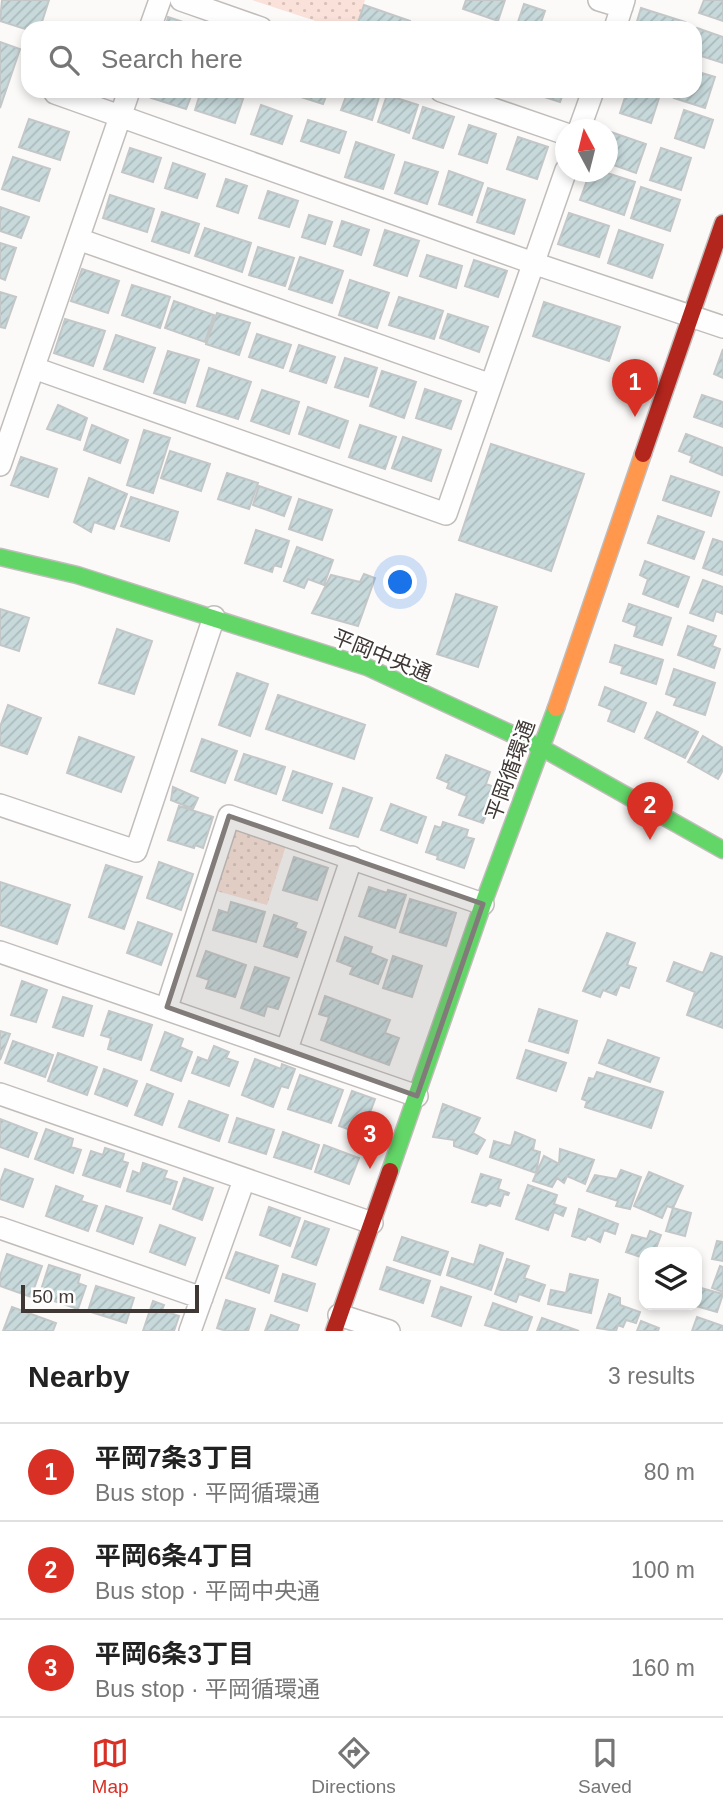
<!DOCTYPE html>
<html lang="en">
<head>
<meta charset="utf-8">
<style>
	:root { --surface:#fff; --page:#f6f6f6; --text:#222; --muted:#767676; --line:#e0e0e0; --accent:#d93025 }
	body { margin:0; font-family:Arial,"Noto Sans JP",sans-serif; background:var(--page); color:var(--text) }
	.controls { position:absolute; right:21px; bottom:21px; display:grid; overflow:hidden; border-radius:14px; box-shadow:0 4px 10px #0003 }
	.controls button { width:63px; height:63px; display:grid; place-items:center; padding:0; border:0; border-bottom:2px solid var(--line); background:var(--surface); color:var(--text); font:35px sans-serif }
	.compass { position:absolute; left:555px; top:119px; width:63px; height:63px; border-radius:50%; background:var(--surface); box-shadow:0 4px 10px #0003; rotate:353deg }
	.scale { position:absolute; left:21px; bottom:18px; width:178px; box-sizing:border-box; padding-left:7px; border:4px solid #3f3835; border-top:0; font-size:19px; line-height:24px; white-space:nowrap; color:#3f3835; -webkit-text-stroke:5px #fff; paint-order:stroke }
	.you { position:absolute; left:401px; top:583px; width:24px; height:24px; margin:-18px; border:5px solid #fff; border-radius:50%; background:#1a73e8; box-shadow:0 0 0 10px #1a73e833 }
	.badge { display:grid; place-items:center; width:46px; height:46px; border-radius:50%; background:var(--accent); color:#fff; font-size:23px; font-weight:700 }
	.pin { position:absolute; translate:-50% -58px; filter:drop-shadow(0 2px 4px #0008) }
	.pin::after { content:''; position:absolute; top:37px; width:24px; height:21px; background:inherit; clip-path:polygon(0 0,100% 0,50% 100%) }
	.list { margin:0; padding:0; list-style:none }
	h2 { display:flex; justify-content:space-between; align-items:center; height:91px; margin:0; padding:0 28px; font-size:30px }
	h2 small { font-size:23px; font-weight:400; color:var(--muted) }
	.list li { display:grid; grid-template-columns:46px 1fr auto; gap:21px; align-items:center; box-sizing:border-box; height:98px; padding:0 28px; border-top:2px solid var(--line) }
	.list b { display:block; font-size:26px; white-space:nowrap }
	.list p { margin:0; font-size:23px; white-space:nowrap; color:var(--muted) }
	.list em { font-size:23px; font-style:normal; color:var(--muted) }
	.icon { flex:none; width:38px; height:38px; fill:none; stroke:currentColor; stroke-width:2; stroke-linecap:round; stroke-linejoin:round }
	.map { position:relative; flex:none; width:723px; height:1331px; overflow:hidden }
	.search { position:absolute; background:var(--surface); box-shadow:0 4px 10px #0003; left:21px; right:21px; top:21px; height:77px; display:flex; align-items:center; gap:18px; box-sizing:border-box; padding:0 24px; border-radius:21px; color:var(--muted); font-size:26px }
	.sheet { height:385px; background:var(--surface) }
	nav { display:flex; justify-content:space-around; align-items:center; box-sizing:border-box; height:98px; border-top:2px solid var(--line); background:var(--surface); font-size:19px; color:var(--muted) }
	nav a { display:grid; justify-items:center; gap:4px }
	nav .on { color:var(--accent) }
	.map>svg:first-child { display:block }
</style>
</head>
<body>
<div class="map">
<svg width="723" height="1331" viewBox="0 0 723 1331">
	<defs>
		<pattern id="park-dots" width="8" height="8" patternUnits="userSpaceOnUse" patternTransform="scale(1.75)"><rect width="8" height="8" fill="#fae1d9"/><path d="M2 2h.1M6 6h.1" fill="none" stroke="#d7c2bb" stroke-width="1.8" stroke-linecap="round"/></pattern>
		<pattern id="building-hatch" width="6" height="6" patternUnits="userSpaceOnUse" patternTransform="scale(1.75)"><rect width="6" height="6" fill="#c7d9db"/><path d="M-1 1l2-2M0 6l6-6M5 7l2-2" fill="none" stroke="#acbbbd"/></pattern>
	</defs>
	<rect width="100%" height="100%" fill="#fcfaf9"/>
	<path fill="url(#park-dots)" d="M252,0H365L355,28H337Z
		M229,816L289,836L267,905L206,888Z"/>
	<path fill="url(#building-hatch)" stroke="#c4c7c7" stroke-width="2" d="M2,0H49L40,28H28V30L0,21Z
		M466,0H505L498,21L463,9Z
		M704,0H723V21L699,13Z
		M524,4L545,11L539,28H516Z
		M364,5L410,21L408,28H356Z
		M641,8L685,22L683,28H635Z
		M168,17L201,28H165Z
		M697,28L723,37V63L695,54Z
		M0,42L20,49L0,108Z
		M695,71L715,77L705,108L674,98L676,91H695Z
		M154,91H193L186,109L151,98Z
		M201,91H218L243,99L235,123L195,110Z
		M299,91H328L323,104L298,96Z
		M348,91H371L380,94L372,120L341,110Z
		M526,91H564L560,102Z
		M627,91H636L659,98L651,123L620,113Z
		M387,95L418,105L409,133L378,122Z
		M261,105L292,116L282,144L251,134Z
		M423,107L454,117L443,148L413,138Z
		M684,110L713,120L704,148L675,138Z
		M29,119L69,132L60,160L19,147Z
		M308,120L346,132L339,153L301,141Z
		M469,125L496,134L487,163L459,154Z
		M608,131L646,144L636,173L608,163Z
		M518,137L548,147L537,179L507,169Z
		M356,142L394,155L383,189L345,177Z
		M130,148L161,158L153,182L122,172Z
		M661,148L691,158L681,190L650,180Z
		M13,157L50,169L39,201L2,189Z
		M405,162L438,172L427,204L395,193Z
		M173,163L205,174L197,198L165,188Z
		M449,171L483,183L472,215L439,204Z
		M590,172H604L635,182L624,215L580,200Z
		M226,179L247,186L238,213L217,206Z
		M641,187L680,200L670,231L631,218Z
		M488,188L525,200L514,234L477,222Z
		M268,191L298,201L289,227L259,218Z
		M110,195L154,209L147,232L103,218Z
		M0,207L29,217L21,238L0,231Z
		M162,212L199,224L189,253L152,241Z
		M569,213L609,226L599,257L558,244Z
		M309,215L332,222L325,244L302,237Z
		M342,221L369,230L361,255L334,246Z
		M205,228L251,243L242,272L195,256Z
		M385,230L419,241L407,276L374,265Z
		M619,230L663,245L652,278L608,263Z
		M0,243L16,248L5,280L0,278Z
		M258,247L294,258L285,286L249,275Z
		M427,255L462,266L456,288L420,276Z
		M300,257L343,271L332,303L289,289Z
		M474,260L507,271L498,297L465,286Z
		M82,269L119,281L108,313L71,301Z
		M350,280L389,293L377,328L339,315Z
		M132,285L170,297L160,328L122,315Z
		M0,292L16,297L5,328L0,327Z
		M399,297L443,311L434,339L389,325Z
		M174,301L214,315L205,342L165,328Z
		M544,302L620,327L609,361L533,336Z
		M217,313L250,323L239,355L206,344Z
		M448,314L488,327L479,352L440,338Z
		M65,319L105,331L93,366L54,353Z
		M257,334L291,345L283,368L249,357Z
		M116,335L155,348L143,382L104,369Z
		M299,345L335,357L326,383L290,371Z
		M723,349V378L714,374Z
		M168,351L199,360L185,403L154,393Z
		M345,358L377,368L368,397L335,387Z
		M209,368L251,382L238,419L197,406Z
		M382,371L416,382L404,418L370,406Z
		M425,389L461,401L451,429L416,418Z
		M262,390L299,402L289,434L251,421Z
		M702,395L723,402V427L694,417Z
		M58,405L87,418L80,440L47,429Z
		M308,407L348,421L339,448L299,434Z
		M92,425L128,440L120,463L84,450Z
		M360,425L396,437L385,469L349,457Z
		M144,430L170,438L153,493L127,485Z
		M686,434L723,448L722,475L690,462L692,456L679,451Z
		M403,437L441,450L431,481L392,468Z
		M491,444L584,474L551,571L459,540Z
		M170,451L210,464L201,491L161,478Z
		M21,457L57,469L48,497L11,485Z
		M227,473L258,483L249,509L218,499Z
		M671,476L719,492L711,516L663,500Z
		M89,478L127,494L114,529L94,522L91,532L74,522Z
		M259,486L291,497L284,516L253,505Z
		M131,497L178,512L169,541L121,526Z
		M299,499L332,510L322,540L289,529Z
		M658,516L704,532L694,559L648,543Z
		M256,530L289,541L281,567L274,565L272,572L245,563Z
		M713,539L723,542V575L703,568Z
		M297,547L333,560L324,585L308,579L304,588L284,581Z
		M645,561L689,577L678,607L643,594L648,579L640,575Z
		M364,574L375,578L358,626L312,613L331,575L360,582Z
		M703,580L723,587V614L716,611L713,621L690,613Z
		M456,594L497,607L478,667L437,654Z
		M629,604L671,618L662,645L634,636L637,626L623,621Z
		M0,609L29,618L19,651L0,645Z
		M688,626L716,636L712,646L720,649L714,668L678,655Z
		M117,629L152,641L134,694L99,683Z
		M615,645L663,660L656,684L621,673L623,666L610,662Z
		M674,669L715,683L705,715L674,705L677,698L666,694Z
		M237,673L268,684L250,736L219,725Z
		M605,687L646,703L634,732L608,721L612,710L599,705Z
		M278,695L365,725L354,759L266,729Z
		M8,705L41,718L27,754L0,745V727Z
		M657,712L698,732L685,758L645,738Z
		M703,736L723,748V770L718,779L688,762Z
		M79,737L134,757L121,792L67,773Z
		M202,739L237,751L225,783L191,771Z
		M244,754L285,767L276,794L235,780Z
		M446,755L490,772L486,784L497,788L483,823L459,815L467,796L447,788L449,783L437,778Z
		M293,771L332,784L322,813L283,800Z
		M173,787L198,798L193,809L171,800Z
		M343,788L372,798L358,837L330,828Z
		M391,804L426,817L417,843L381,830Z
		M179,806L213,817L203,848L195,845L194,848L168,840Z
		M443,822L468,830L466,837L474,839L464,868L437,859L438,856L426,852L435,826L441,828Z
		M294,857L328,868L317,900L283,890Z
		M159,862L193,874L181,910L147,898Z
		M106,865L142,877L124,929L89,917Z
		M0,882L70,905L57,944L0,925Z
		M369,887L387,893L388,890L406,895L395,928L359,916Z
		M410,899L456,913L446,946L400,932Z
		M231,902L265,912L256,942L213,930L219,910L228,913Z
		M274,915L297,923L295,928L306,932L297,957L264,946Z
		M138,922L172,934L161,965L127,953Z
		M607,933L635,943L627,965L636,968L629,988L620,985L616,995L603,990L600,997L583,991Z
		M345,937L372,947L370,953L387,960L378,984L350,974L353,967L337,961Z
		M206,951L246,965L235,997L206,988L209,980L197,976Z
		M711,953L723,957V1028L687,1015L695,992L667,981L674,962L703,973Z
		M393,956L422,966L412,997L383,988Z
		M255,967L289,978L278,1009L267,1006L264,1016L241,1008Z
		M22,981L47,990L36,1022L11,1015Z
		M325,996L390,1020L385,1033L399,1038L389,1065L321,1040L329,1017L319,1014Z
		M63,997L92,1006L83,1036L53,1027Z
		M539,1009L577,1021L568,1053L529,1041Z
		M109,1011L152,1025L141,1060L108,1049L111,1038L101,1035Z
		M0,1031L10,1034L0,1060Z
		M165,1032L183,1039L180,1047L192,1052L181,1081L151,1070Z
		M608,1040L659,1058L650,1082L599,1063Z
		M13,1041L53,1055L45,1077L5,1063Z
		M214,1046L229,1052L226,1058L238,1062L229,1086L192,1073L198,1057L208,1061Z
		M526,1050L566,1063L556,1091L517,1078Z
		M58,1053L97,1067L87,1095L48,1081Z
		M255,1059L281,1069L282,1064L295,1069L288,1088L281,1086L273,1107L242,1095Z
		M104,1069L137,1081L127,1106L95,1094Z
		M597,1072L663,1092L651,1128L585,1107L587,1101L582,1099L589,1078L594,1079Z
		M300,1075L343,1090L331,1123L288,1109Z
		M147,1084L173,1094L162,1125L135,1115Z
		M352,1091L375,1099L362,1134L339,1126Z
		M189,1101L228,1115L219,1141L179,1127Z
		M443,1104L480,1118L473,1133L485,1140L477,1154L454,1146V1140L433,1137Z
		M237,1118L274,1130L266,1154L229,1142Z
		M0,1119L37,1133L28,1157L0,1147Z
		M46,1129L73,1139L71,1147L81,1150L73,1173L35,1159Z
		M283,1132L319,1145L311,1169L274,1157Z
		M515,1132L535,1140L533,1150L540,1152L536,1173L490,1157L494,1141L511,1146Z
		M324,1145L359,1158L349,1184L315,1172Z
		M105,1148L124,1154L122,1161L128,1163L120,1187L83,1175L91,1151L103,1155Z
		M560,1149L594,1160L585,1184L567,1176L564,1183L557,1178L552,1187L533,1181L544,1156L559,1164Z
		M143,1163L167,1171L164,1178L177,1182L170,1204L127,1191L133,1171L140,1174Z
		M5,1169L33,1179L23,1207L0,1199V1183Z
		M621,1170L641,1177L630,1209L616,1206L618,1201L587,1191L595,1175L617,1179Z
		M649,1172L683,1186L673,1208L667,1206L662,1218L634,1206Z
		M481,1174L501,1180L498,1189L509,1193L508,1195L504,1194L500,1206L490,1203L486,1206L472,1202Z
		M184,1178L213,1188L202,1220L173,1209Z
		M528,1185L557,1195L554,1204L566,1208L563,1216L554,1212L548,1230L516,1219Z
		M56,1186L83,1196L81,1201L97,1206L88,1231L46,1216Z
		M106,1206L142,1218L133,1244L97,1231Z
		M269,1207L300,1218L290,1246L260,1235Z
		M673,1208L691,1213L685,1236L666,1231Z
		M579,1209L618,1224L615,1234L604,1230L600,1242L588,1236L585,1240L572,1236Z
		M305,1221L329,1229L316,1265L292,1257Z
		M160,1225L195,1238L185,1265L150,1252Z
		M650,1231L661,1235L655,1251L659,1252H644V1258L626,1252L632,1235L647,1239Z
		M402,1237L448,1252L440,1275L394,1260Z
		M717,1241L723,1242V1261L712,1259Z
		M480,1245L503,1253L491,1290L447,1275L452,1258L474,1265Z
		M236,1252L278,1266L269,1293L226,1278Z
		M7,1254L42,1266L31,1297L0,1286V1276Z
		M507,1259L529,1266L524,1278L545,1285L539,1301L519,1294L516,1302L495,1294Z
		M49,1265L80,1275L78,1283L86,1286L78,1309L39,1296Z
		M720,1266L723,1267V1292L712,1288Z
		M387,1267L430,1281L423,1303L380,1289Z
		M283,1274L315,1284L307,1311L275,1301Z
		M570,1274L598,1280L591,1313L548,1304L551,1290L566,1293Z
		M96,1286L134,1298L126,1323L88,1311Z
		M441,1287L471,1297L461,1326L432,1316Z
		M701,1288L723,1294L717,1312L696,1306Z
		M609,1294L620,1298V1305L640,1312L636,1323L626,1320L623,1327L618,1325L616,1331L597,1328Z
		M226,1300L255,1309L248,1331H226L217,1328Z
		M153,1301L164,1305L162,1310L179,1316L174,1331H143Z
		M493,1303L532,1317L527,1331H504L485,1325Z
		M12,1307L56,1323L53,1331H3Z
		M271,1315L299,1325L297,1331H265Z
		M697,1317L723,1326V1331H692Z
		M542,1318L579,1331H537Z
		M641,1321L659,1328L658,1331H637Z"/>
	<g fill="none" stroke-linecap="round" stroke-linejoin="round">
		<g stroke="#c1bdbb" stroke-width="24">
			<path id="street" d="M181,0L261,28
				M599,0L622,7
				M150,28L160,0
				M615,28L624,0
				M441,91L566,134
				M55,93L533,263L723,327
				M579,130L593,91
				M78,239L491,385
				M34,368L446,514L566,170
				M0,465L129,91
				M0,805L136,851L214,617
				M0,952L417,1096
				M167,1007L229,816L483,904
				M287,1049L352,857
				M0,1094L372,1223
				M0,1228L202,1298
				M339,1315L389,1331
				M190,1331L244,1180"/>
		</g>
		<g stroke="#c1bdbb" stroke-width="19">
			<path id="fast" d="M0,557L77,575L367,667L542,748L723,850
				M390,1171L483,904L556,708"/>
		</g>
		<g stroke="#c1bdbb" stroke-width="19">
			<path id="slow" d="M556,708L643,454"/>
		</g>
		<g stroke="#c1bdbb" stroke-width="19">
			<path id="jam" d="M643,454L723,223
				M334,1331L390,1171"/>
		</g>
		<use href="#street" stroke="#fffefe" stroke-width="21"/>
		<use href="#fast" stroke="#63d668" stroke-width="16"/>
		<use href="#slow" stroke="#ff974d" stroke-width="16"/>
		<use href="#jam" stroke="#b3261e" stroke-width="16"/>
	</g>
	<path fill="#817c7a" fill-opacity="0.2" stroke="#817c7a" stroke-width="5" stroke-linejoin="round" d="M229,816L483,904L417,1096L167,1007Z"/>
	<g text-anchor="middle" dominant-baseline="central" stroke-width="5" stroke-linejoin="round" paint-order="stroke">
		<g font-size="21" fill="#3f3835" stroke="#fff">
			<text transform="translate(382 655) rotate(22)">平岡中央通</text>
			<text transform="translate(510 770) rotate(-70)">平岡循環通</text>
		</g>
	</g>
</svg>
<div class="controls">
<button><svg class="icon" aria-label="layers" viewBox="0 0 24 24"><path d="M12 4l9 5-9 5-9-5zM3 14l9 5 9-5"/></svg></button>
</div>
<svg class="compass" viewBox="-18 -18 36 36"><path d="M0-13l5 13h-10z" fill="#e53935"/><path d="M0 13l5-13h-10z" fill="#767676"/></svg>
<div class="scale">50 m</div>
<div class="you"></div>
<div class="pin badge" style="left:635px;top:417px">1</div>
<div class="pin badge" style="left:650px;top:840px">2</div>
<div class="pin badge" style="left:370px;top:1169px">3</div>
<div class="search"><svg class="icon" aria-label="search" viewBox="0 0 24 24"><circle cx="10" cy="10" r="6"/><path d="M15 15l6 6"/></svg>Search here</div>
</div>
<section class="sheet">
<h2>Nearby<small>3 results</small></h2>
<ul class="list">
<li><span class="badge">1</span><div><b>平岡7条3丁目</b><p>Bus stop · 平岡循環通</p></div><em>80 m</em></li>
<li><span class="badge">2</span><div><b>平岡6条4丁目</b><p>Bus stop · 平岡中央通</p></div><em>100 m</em></li>
<li><span class="badge">3</span><div><b>平岡6条3丁目</b><p>Bus stop · 平岡循環通</p></div><em>160 m</em></li>
</ul>
</section>
<nav>
<a class="on"><svg class="icon" aria-label="map" viewBox="0 0 24 24"><path d="M3 6l6-2 6 2 6-2v14l-6 2-6-2-6 2zM9 4v14M15 6v14"/></svg>Map</a>
<a><svg class="icon" aria-label="directions" viewBox="0 0 24 24"><path d="M12 3l9 9-9 9-9-9zM9 14v-3h6M13 9l2 2-2 2"/></svg>Directions</a>
<a><svg class="icon" aria-label="saved" viewBox="0 0 24 24"><path d="M7 4h10v16l-5-4-5 4z"/></svg>Saved</a>
</nav>
</body>
</html>
